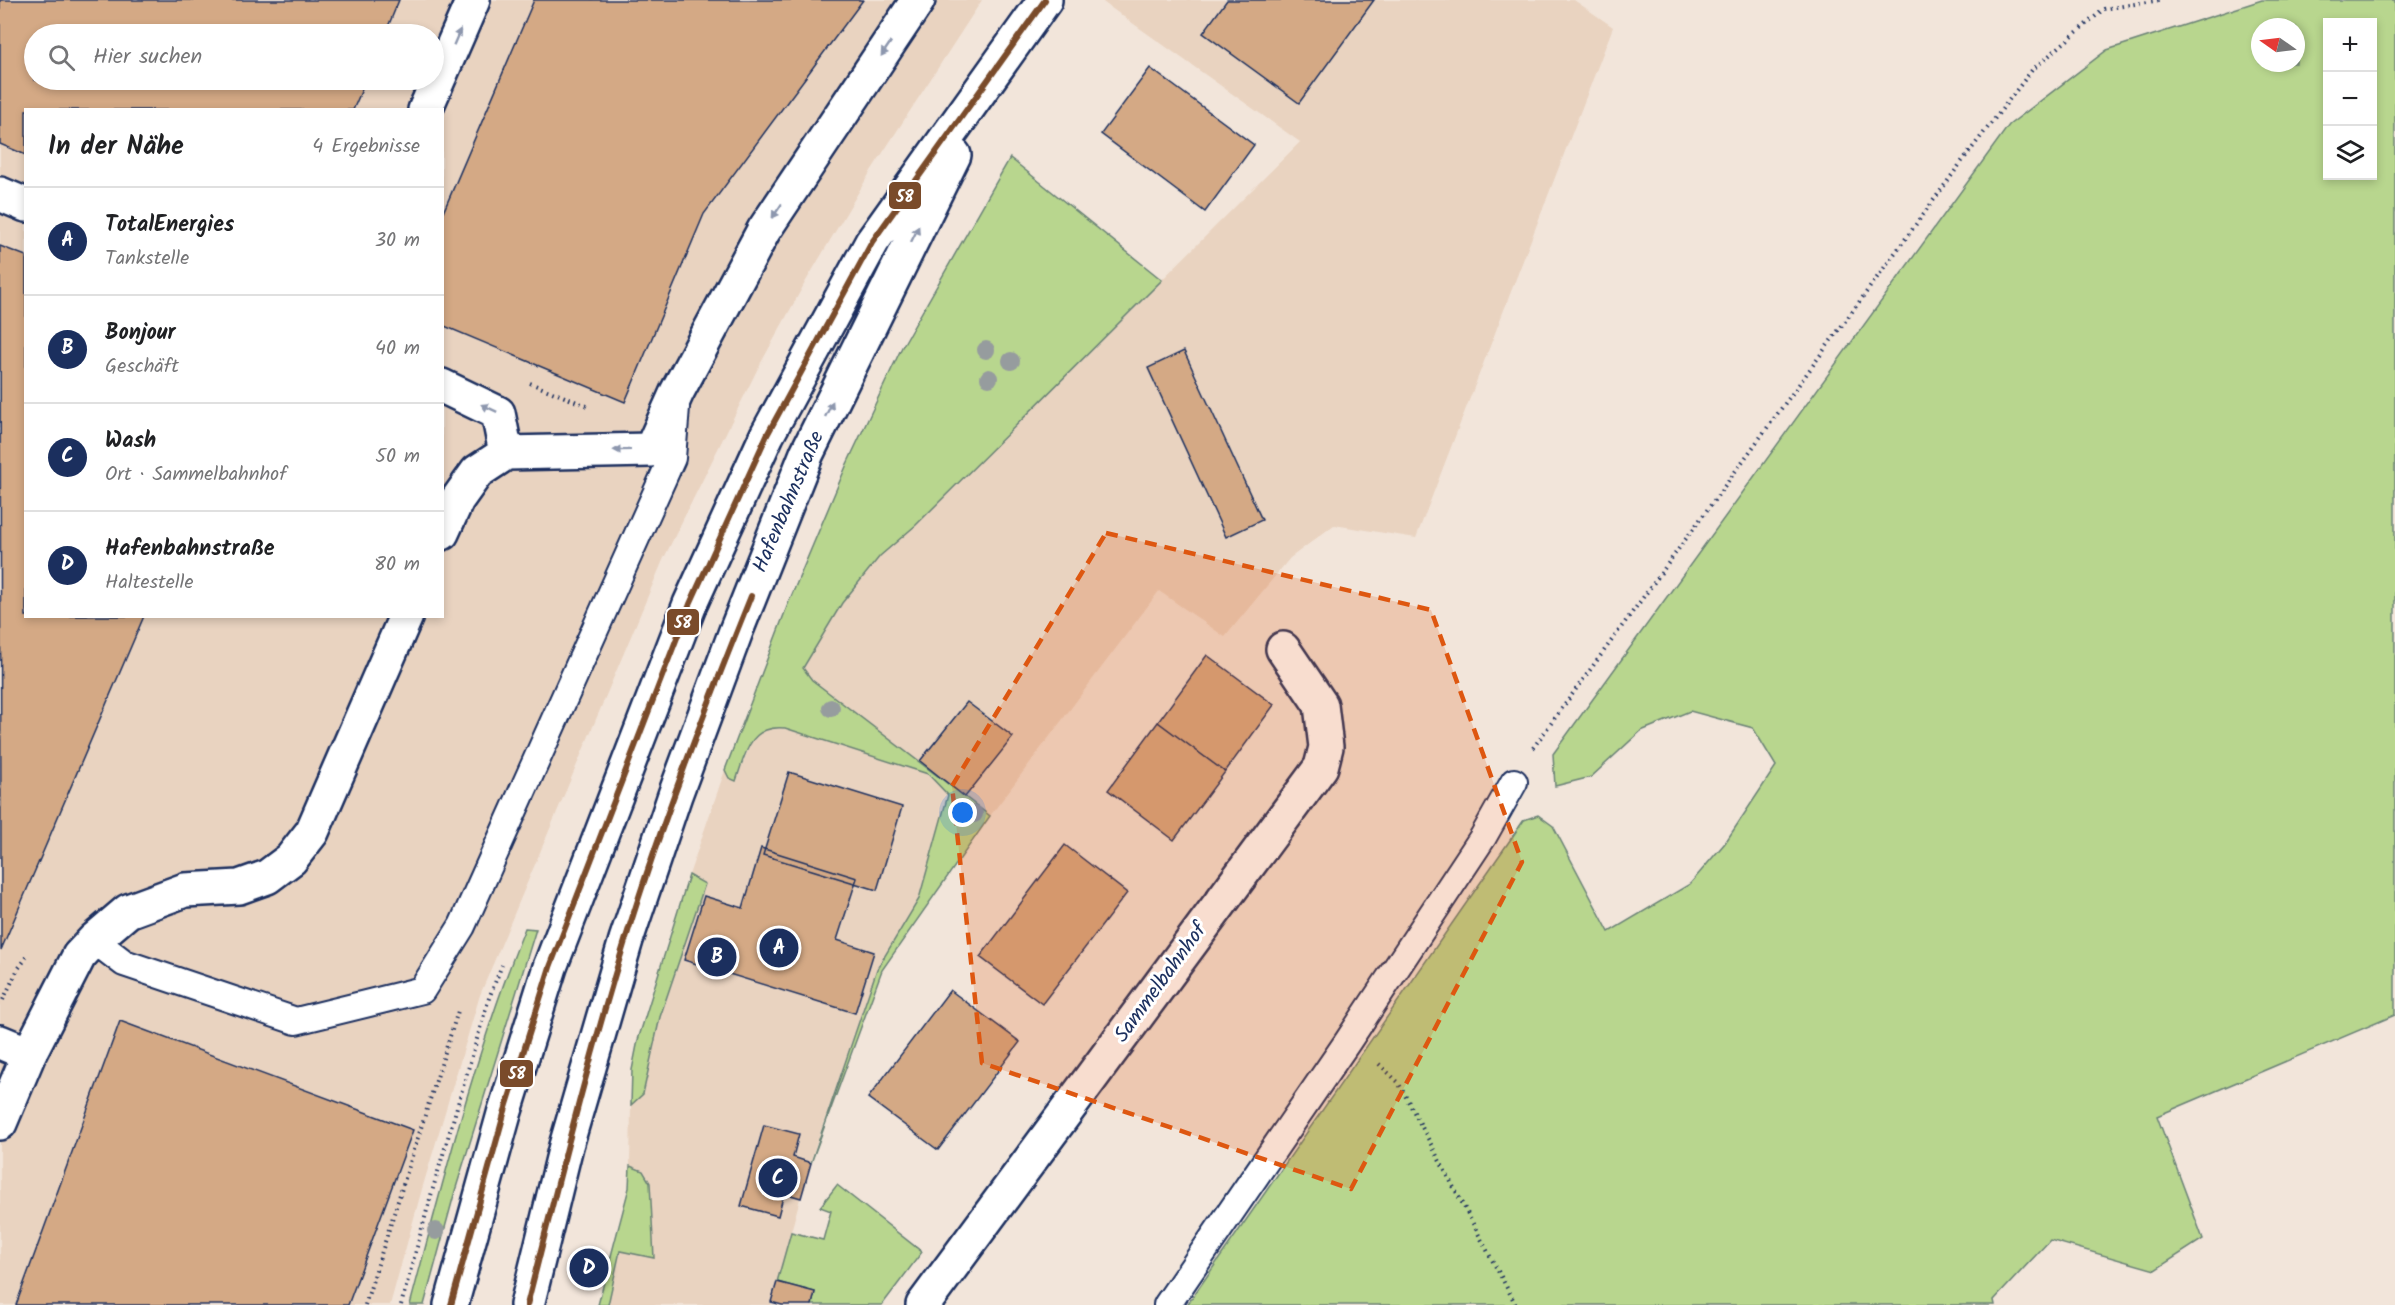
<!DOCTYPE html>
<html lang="de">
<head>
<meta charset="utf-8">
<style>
	:root { --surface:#fff; --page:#f2f2f2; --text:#202124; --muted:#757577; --line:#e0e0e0; --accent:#1b2f5e }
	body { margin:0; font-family:Kalam,sans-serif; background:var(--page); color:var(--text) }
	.controls { position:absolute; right:18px; top:18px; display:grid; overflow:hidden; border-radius:0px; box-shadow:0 3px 9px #0003 }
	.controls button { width:54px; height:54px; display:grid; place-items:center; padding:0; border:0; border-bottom:2px solid var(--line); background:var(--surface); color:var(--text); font:30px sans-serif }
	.compass { position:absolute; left:2251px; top:18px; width:54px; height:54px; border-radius:50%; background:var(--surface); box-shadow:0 3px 9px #0003; rotate:284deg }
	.you { position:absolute; left:963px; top:813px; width:21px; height:21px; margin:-15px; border:4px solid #fff; border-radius:50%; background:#1a73e8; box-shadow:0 0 0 9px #1a73e833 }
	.badge { display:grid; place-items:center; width:39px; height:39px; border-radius:50%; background:var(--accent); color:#fff; font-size:20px; font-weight:700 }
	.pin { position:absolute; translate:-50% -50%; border:3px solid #fff; box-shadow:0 2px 6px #0006 }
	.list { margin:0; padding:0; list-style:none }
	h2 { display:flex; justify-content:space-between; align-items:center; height:78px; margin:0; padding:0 24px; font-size:26px }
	h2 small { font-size:20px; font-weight:400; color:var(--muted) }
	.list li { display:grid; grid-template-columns:39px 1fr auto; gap:18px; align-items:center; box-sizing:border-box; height:108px; padding:0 24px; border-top:2px solid var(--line) }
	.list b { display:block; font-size:22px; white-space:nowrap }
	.list p { margin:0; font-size:20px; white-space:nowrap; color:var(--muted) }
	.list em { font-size:20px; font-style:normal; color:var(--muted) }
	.icon { flex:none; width:33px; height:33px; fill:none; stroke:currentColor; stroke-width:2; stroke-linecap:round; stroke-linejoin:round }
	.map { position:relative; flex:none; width:2395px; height:1305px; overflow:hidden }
	.search { position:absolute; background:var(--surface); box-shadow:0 3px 9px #0003; left:24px; top:24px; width:420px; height:66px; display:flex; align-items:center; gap:15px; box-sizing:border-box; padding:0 21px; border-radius:33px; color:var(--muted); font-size:22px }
	.panel { position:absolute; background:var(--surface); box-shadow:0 3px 9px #0003; left:24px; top:108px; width:420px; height:510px; border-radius:0px }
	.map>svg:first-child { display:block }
</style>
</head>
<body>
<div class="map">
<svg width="2395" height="1305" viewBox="0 0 2395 1305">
	<rect width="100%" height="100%" fill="#f2e5da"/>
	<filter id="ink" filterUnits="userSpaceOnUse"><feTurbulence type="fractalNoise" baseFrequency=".0167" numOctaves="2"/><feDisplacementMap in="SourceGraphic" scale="12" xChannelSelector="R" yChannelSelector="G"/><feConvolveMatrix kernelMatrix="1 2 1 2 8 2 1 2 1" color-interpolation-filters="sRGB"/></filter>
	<g filter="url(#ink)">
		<path fill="#e9d3c0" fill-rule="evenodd" d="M0,0H982L871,171L806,281L757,370L663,560L480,995L422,1189L390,1305H0ZM34,34H434V80H34ZM26,110H442V616H26Z
			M1104,0H1574L1613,27L1416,538L1334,525L1290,558L1225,637L1159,591L990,816L812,680L803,668L842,603L880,556L916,525L1300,142L1107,5L1103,2Z
			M774,727L785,728L928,774L948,795L919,899L877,969L810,1162L771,1305H608L620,1251L654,1257L643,1171L630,1166L631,1105L643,1094L660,1017L705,885L689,875L725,770L729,778L736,780L752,740L761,731Z"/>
		<path fill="#b8d68e" stroke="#6a8276" stroke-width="1.5" fill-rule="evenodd" d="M2262,0H2395V1015L2157,1116L2203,1239L2155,1270L2050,1240L1994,1300L1995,1305H1187L1524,820L1538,815L1553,826L1609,932L1690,884L1725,843L1776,766L1753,728L1690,711L1641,731L1591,777L1555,786L1553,754L2009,125L2107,50ZM2372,22V176H2328V22ZM2260,27H2296V63H2260Z
			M1010,158L1162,280L916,525L880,556L842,603L803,668L812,680L990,816L882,970L811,1163L877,969L919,899L948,795L928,774L785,728C750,724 745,754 736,781L729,778L725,770L788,604L847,464L902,347Z
			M689,875L705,884L660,1017L643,1094L631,1105L632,1070L638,1040Z
			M525,928L536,929L455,1191L424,1305H410C444,1178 476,1050 525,928Z
			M630,1166L643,1171L650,1183L654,1258L620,1251L608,1305H598L629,1188Z
			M837,1185L922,1252L882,1305H812L815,1292L777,1282L791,1232L823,1240L831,1211L820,1207Z"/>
		<path fill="#d4a985" stroke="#1b2f5e" stroke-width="1.5" d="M0,0H399L385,34H34V80H366L353,110H26V155L0,144Z
			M534,0H863L704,214L625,402L442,325V215Z
			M1227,0H1374L1299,103L1203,33Z
			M1150,68L1254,145L1205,212L1101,134Z
			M0,246L26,256V616H144L1,950Z
			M1184,351L1262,520L1226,537L1148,368Z
			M1207,655L1274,705L1225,772L1158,722Z
			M967,702L1013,737L965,797L920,761Z
			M1158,722L1225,772L1174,840L1108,790Z
			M789,772L902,807L877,890L763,855Z
			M1065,845L1127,893L1042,1004L980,957Z
			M761,848L857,878L837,940L874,952L855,1013L684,960L704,896L743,908Z
			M950,990L1020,1042L938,1150L868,1098Z
			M120,1021L413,1130L348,1305H16Z
			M764,1125L799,1134L793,1157L811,1163L801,1198L784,1193L778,1216L741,1206Z
			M777,1282L815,1292L812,1305H782L771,1302Z"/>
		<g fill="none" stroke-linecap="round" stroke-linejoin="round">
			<g stroke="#1b2f5e" stroke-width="30">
				<path id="lane" d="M94,940L124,963L296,1021L422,990L462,926L672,458L676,407
					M1167,1305L1348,1041L1483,837L1514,782"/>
			</g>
			<g stroke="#1b2f5e" stroke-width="38">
				<path id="street" d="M425,110L473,0
					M0,194L26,205
					M442,386L498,413L506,453
					M442,533L457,500L477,472L506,453L651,450L677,392L764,230L918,0
					M0,1042L29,1054
					M0,1123L29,1054L79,956L94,940L128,911L185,890L239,887L267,877L291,859L312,832L406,616
					M923,1305L1321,767L1326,747L1321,705L1283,649"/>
			</g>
			<g stroke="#1b2f5e" stroke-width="38">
				<path id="secondary" d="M451,1305L504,1114L550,967L690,604L767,435L872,242L1045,0
					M527,1305L566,1146L626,940L675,795L736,631L807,453L954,155"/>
			</g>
			<path stroke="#1b2f5e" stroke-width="4" stroke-dasharray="1.5 4.5" stroke-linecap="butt" d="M530,383L587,406
				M1533,748L1963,160L2032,70L2104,9L2160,0
				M3,1000L18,969L27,957
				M1379,1064L1398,1082L1516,1305
				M365,1305L458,1011
				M401,1305L432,1192L489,998L502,965"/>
			<use href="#lane" stroke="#fff" stroke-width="26"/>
			<use href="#street" stroke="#fff" stroke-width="33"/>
			<use href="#secondary" stroke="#fff" stroke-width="33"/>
			<g stroke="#fff" stroke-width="10">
				<path id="bus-1" d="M451,1305L504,1114L550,967L690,604L767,435L872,242L1045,0
					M527,1305C558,1183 588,1061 625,941C661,824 705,710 751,596"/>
			</g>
			<use href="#bus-1" stroke="#7a4b2a" stroke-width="6"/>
		</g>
		<g fill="#969c9e">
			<circle cx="986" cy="350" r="9"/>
			<circle cx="1011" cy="361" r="9"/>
			<circle cx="989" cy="378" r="9"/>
			<circle cx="831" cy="708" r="9"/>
			<circle cx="974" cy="814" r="9"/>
			<circle cx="436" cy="1231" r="9"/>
		</g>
		<defs><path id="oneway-solid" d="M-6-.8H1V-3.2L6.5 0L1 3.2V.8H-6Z" transform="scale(1.5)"/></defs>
		<g fill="#8d97ae">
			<use href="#oneway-solid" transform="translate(457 37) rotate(-67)"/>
			<use href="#oneway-solid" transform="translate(886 49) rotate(124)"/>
			<use href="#oneway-solid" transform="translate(777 211) rotate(124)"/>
			<use href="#oneway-solid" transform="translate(915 234) rotate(-64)"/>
			<use href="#oneway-solid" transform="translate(489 408) rotate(-155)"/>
			<use href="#oneway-solid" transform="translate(829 409) rotate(-64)"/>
			<use href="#oneway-solid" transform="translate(622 450) rotate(179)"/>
		</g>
	</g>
	<path fill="#de5710" fill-opacity="0.2" stroke="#de5710" stroke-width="4.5" stroke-dasharray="12 8" stroke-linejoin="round" d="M1106,533L1431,610L1522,862L1351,1189L982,1063L952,786Z"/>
	<g text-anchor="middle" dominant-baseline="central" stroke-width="6" stroke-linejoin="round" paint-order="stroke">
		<g font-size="21" fill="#1b2f5e" stroke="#fff">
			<text transform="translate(789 502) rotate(-67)">Hafenbahnstraße</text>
			<text transform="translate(1161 983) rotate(-54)">Sammelbahnhof</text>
		</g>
	</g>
	<g stroke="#fff" stroke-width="2">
		<rect x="888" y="181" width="34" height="29" rx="6" fill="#7a4b2a"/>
		<rect x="666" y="608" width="34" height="28" rx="6" fill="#7a4b2a"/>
		<rect x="499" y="1059" width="35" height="29" rx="6" fill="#7a4b2a"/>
	</g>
	<g font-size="16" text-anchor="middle" font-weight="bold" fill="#fff">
		<text x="905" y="202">58</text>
		<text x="683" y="628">58</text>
		<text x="517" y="1079">58</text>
	</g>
</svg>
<div class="controls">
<button>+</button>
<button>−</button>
<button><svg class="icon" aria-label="layers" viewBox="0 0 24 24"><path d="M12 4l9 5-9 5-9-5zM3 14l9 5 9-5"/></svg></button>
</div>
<svg class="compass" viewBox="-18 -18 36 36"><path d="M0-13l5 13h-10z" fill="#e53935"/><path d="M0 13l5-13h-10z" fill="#757577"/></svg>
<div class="you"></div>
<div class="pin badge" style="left:779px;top:948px">A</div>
<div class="pin badge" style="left:717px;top:957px">B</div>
<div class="pin badge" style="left:778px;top:1178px">C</div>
<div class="pin badge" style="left:589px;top:1268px">D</div>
<div class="search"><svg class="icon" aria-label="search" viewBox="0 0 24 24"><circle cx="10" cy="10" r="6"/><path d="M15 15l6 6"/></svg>Hier suchen</div>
<section class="panel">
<h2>In der Nähe<small>4 Ergebnisse</small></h2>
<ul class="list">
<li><span class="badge">A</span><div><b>TotalEnergies</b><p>Tankstelle</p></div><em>30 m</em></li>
<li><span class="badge">B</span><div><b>Bonjour</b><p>Geschäft</p></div><em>40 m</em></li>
<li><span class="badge">C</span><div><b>Wash</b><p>Ort · Sammelbahnhof</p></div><em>50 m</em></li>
<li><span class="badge">D</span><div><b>Hafenbahnstraße</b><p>Haltestelle</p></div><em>80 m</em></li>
</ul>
</section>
</div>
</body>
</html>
